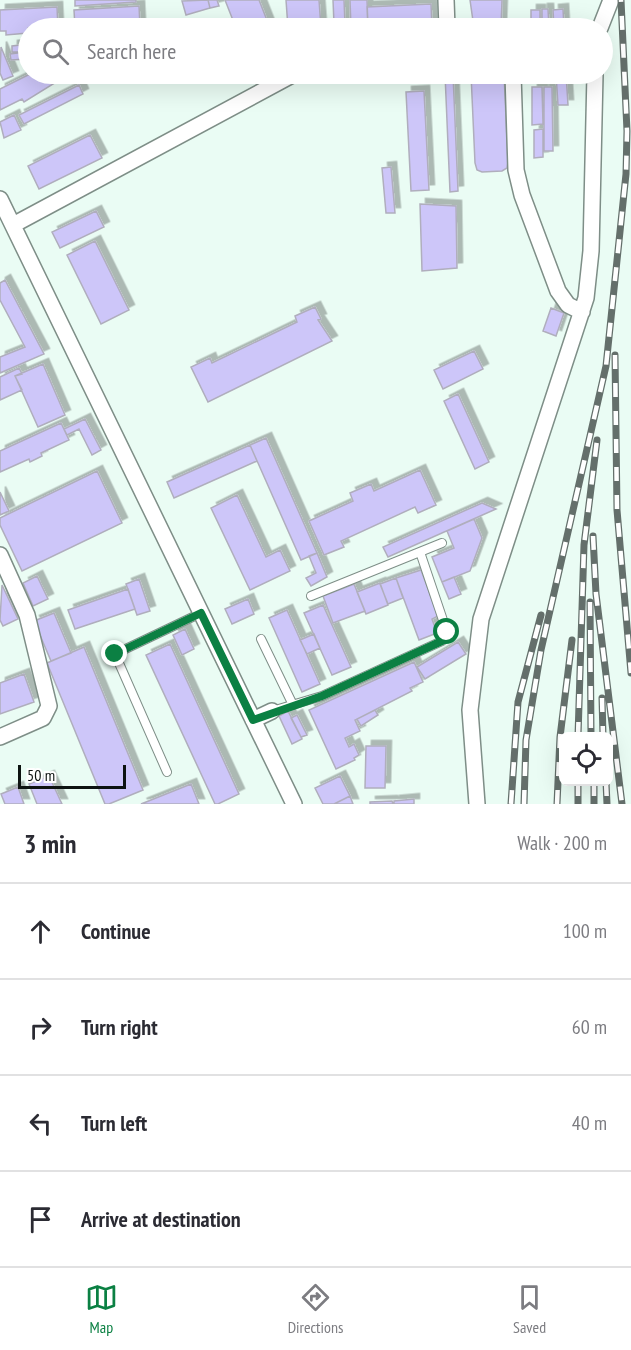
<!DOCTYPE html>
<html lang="en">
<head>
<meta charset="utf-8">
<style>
	:root { --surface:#fff; --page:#f7f7f7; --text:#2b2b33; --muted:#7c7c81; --line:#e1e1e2; --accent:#0b8043 }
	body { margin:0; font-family:"PT Sans Narrow",sans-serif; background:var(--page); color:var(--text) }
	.controls { position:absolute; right:18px; bottom:18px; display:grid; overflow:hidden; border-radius:9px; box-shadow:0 6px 24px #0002 }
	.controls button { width:54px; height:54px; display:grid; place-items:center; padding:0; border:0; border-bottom:2px solid var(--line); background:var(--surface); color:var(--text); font:30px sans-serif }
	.scale { position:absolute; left:18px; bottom:15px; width:108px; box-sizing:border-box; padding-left:6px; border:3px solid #0d1311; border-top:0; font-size:16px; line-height:21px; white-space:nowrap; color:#0d1311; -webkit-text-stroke:4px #fff; paint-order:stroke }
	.stop { position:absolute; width:18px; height:18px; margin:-14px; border:4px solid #0b8043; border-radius:50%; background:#fff }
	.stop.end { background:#0b8043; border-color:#fff; box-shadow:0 2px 6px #0008 }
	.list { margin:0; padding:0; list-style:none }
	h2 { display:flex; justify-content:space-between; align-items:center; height:78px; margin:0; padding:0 24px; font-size:26px }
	h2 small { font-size:20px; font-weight:400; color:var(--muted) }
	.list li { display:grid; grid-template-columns:39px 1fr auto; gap:18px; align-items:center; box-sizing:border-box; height:96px; padding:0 24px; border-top:2px solid var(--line) }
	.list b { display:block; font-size:22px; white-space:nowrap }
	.list em { font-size:20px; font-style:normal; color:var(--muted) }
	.icon { flex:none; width:33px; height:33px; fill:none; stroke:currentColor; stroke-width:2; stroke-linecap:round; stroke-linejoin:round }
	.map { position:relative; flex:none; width:631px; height:804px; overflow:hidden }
	.search { position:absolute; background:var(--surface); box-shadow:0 6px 24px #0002; left:18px; right:18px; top:18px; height:66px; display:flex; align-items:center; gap:15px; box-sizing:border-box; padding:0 21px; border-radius:33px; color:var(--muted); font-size:22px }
	.sheet { height:462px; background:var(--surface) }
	nav { display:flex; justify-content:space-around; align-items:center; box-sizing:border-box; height:84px; border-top:2px solid var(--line); background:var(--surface); font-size:16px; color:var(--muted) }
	nav a { display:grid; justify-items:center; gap:3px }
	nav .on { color:var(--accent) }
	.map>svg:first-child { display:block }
</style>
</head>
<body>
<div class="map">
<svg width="631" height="804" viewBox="0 0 631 804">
	<defs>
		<filter id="shadow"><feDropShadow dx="5.5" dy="-5.5" stdDeviation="0" flood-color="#0004"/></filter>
	</defs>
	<rect width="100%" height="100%" fill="#eafcf4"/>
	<path fill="#cdc6f9" stroke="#b0aebd" stroke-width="1.5" filter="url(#shadow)" d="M75,0H136V2L75,6Z
		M208,0H217L219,6L210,8Z
		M208,0L210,8L186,15L182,1Z
		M225,0H259L270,28H236Z
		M286,0H319L321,28H288Z
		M333,0H344L345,24H334Z
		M350,0H367L368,28H351Z
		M470,0H502L501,27L474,28Z
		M431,4L432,28H368L367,7Z
		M139,6L140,26L75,28L74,10Z
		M57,7L58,28H28V33L6,35V31H0V10Z
		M542,9H548L549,28H542Z
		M563,9L564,28H554L553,10Z
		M531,10H540V28H531Z
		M28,44V59L11,60L10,54L25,52H12V46Z
		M1,47L13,76L3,80L0,73Z
		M30,74H65L66,76L24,102L22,99L0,110V89Z
		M253,74H281L256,83Z
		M365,74H403L404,80L366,82Z
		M445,74H453L458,191L450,192Z
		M471,74H504L508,162L507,168L502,171L482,172L477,170L475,163Z
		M532,74H541V81H532Z
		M556,74H566L568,105H558Z
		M79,85L83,94L24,124L19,115Z
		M532,87H542L543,124L532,125Z
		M544,87H552L553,151H544Z
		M424,91L429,190L411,191L406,92Z
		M14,115L21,130L4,138L0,122Z
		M543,129V157L534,158V130Z
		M90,135L102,158L39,189L28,166Z
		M391,167L395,213H386L382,168Z
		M420,204L456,206L457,268L422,271Z
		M96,211L104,227L60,248L52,232Z
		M95,241L129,310L101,324L67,255Z
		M5,280L44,354L0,373V357L25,347L0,300V283Z
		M315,307L321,319L318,320L332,341L208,402L191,367L210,358L212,363L297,322L295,316Z
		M551,308L564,313L556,336L543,331Z
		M474,351L483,369L443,389L434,370Z
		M43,364L65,415L38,427L15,376Z
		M19,368L22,374L15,376L22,390L0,400V377Z
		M458,394L489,462L475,469L444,401Z
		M85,419L101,450L92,455L79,429L67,435L64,429Z
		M61,423L69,440L41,453L42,456L30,462L29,459L0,472V451Z
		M266,438L317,553L301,560L250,445Z
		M250,445L257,461L174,498L167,482Z
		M420,470L436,505L418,513L415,507L341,541L344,547L324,555L309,521L353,501L350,493L371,484L374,491Z
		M97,471L122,523L22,571L0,525V518Z
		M0,492L9,511L0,515Z
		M237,495L266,557L280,550L290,571L250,590L211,508Z
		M482,503L496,509L388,557L383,547Z
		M474,519L482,538L470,571L442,582L432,557L454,548L447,531Z
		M317,553L327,577L311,586L306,578L316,573L309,556Z
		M421,570L438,616L432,619L437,633L419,640L396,578Z
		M37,576L48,599L33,606L23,583Z
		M454,577L461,594L449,599L442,582Z
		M396,578L403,598L388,604L380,584Z
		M139,579L150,611L137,615L126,584Z
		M380,583L388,605L366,614L357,592Z
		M354,584L365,611L333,623L323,596Z
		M2,585L18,619L3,626L0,620Z
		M128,589L135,609L75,629L68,610Z
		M248,599L254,614L232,624L225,609Z
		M323,605L351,667L332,675L304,613Z
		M287,610L320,684L302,692L269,618Z
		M54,613L71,653L51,661L34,621Z
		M185,629L194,649L182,655L173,635Z
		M314,634L320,648L307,654L300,640Z
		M458,642L466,654L425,679L417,667Z
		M170,644L239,794L218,804H215L146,655Z
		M84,647L143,790L109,804H105L47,663Z
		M414,662L423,682L410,688L412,691L355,720L360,731L345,738L349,747L354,744L359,755L354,758L355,760L336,769L309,710Z
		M24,674L34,702L0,714V683Z
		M375,710L378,715L361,726L357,719Z
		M288,711L302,739L292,744L279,716Z
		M297,715L307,735L301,737L291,718Z
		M366,746H386L385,788H365Z
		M49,776L62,804H37L29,784Z
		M340,776L350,796L334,804H323L315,788Z
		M191,784L199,804H141Z
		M18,787L24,804H5L1,794Z
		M350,796L353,804H334Z
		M414,799V804H394V801Z
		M392,801L393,804H370V802Z"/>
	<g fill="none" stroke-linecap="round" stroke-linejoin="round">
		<g stroke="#7e8e87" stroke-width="10">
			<path id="lane" d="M311,596L442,543
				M261,639L293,705
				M272,711L322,696L442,641L447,632L420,552
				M167,772L115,654L201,613"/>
		</g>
		<g stroke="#7e8e87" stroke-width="18">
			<path id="street" d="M446,0L447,28
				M600,28L611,0
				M513,74L516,170L522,195L558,291L568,305L582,312
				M0,199L294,804
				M13,225L294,74
				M0,555L27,615L49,706L43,718L0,737
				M253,720L272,711
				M477,804L470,710L481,619L586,298L591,251L595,74"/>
		</g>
		<use href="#lane" stroke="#fff" stroke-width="8"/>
		<use href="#street" stroke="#fff" stroke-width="15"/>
		<g stroke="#646f6b" stroke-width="7">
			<path id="rail" d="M615,355L617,510L631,673
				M593,536L596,594L622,804
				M590,602L591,736
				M602,698L603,736
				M578,736L584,545L597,440
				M578,782V804
				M594,782V804
				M606,782L607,804
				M511,804L518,702L541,615
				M524,804L526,740L541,650L606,366L626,174L627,131L621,0
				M557,804L560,737L572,640"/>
		</g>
		<use href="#rail" stroke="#fff" stroke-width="4.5" stroke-dasharray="14" stroke-linecap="butt"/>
	</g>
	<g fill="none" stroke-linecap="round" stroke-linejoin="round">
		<path stroke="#0b8043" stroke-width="8" d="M115,654L201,613L253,720L322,696L442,641L447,632"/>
	</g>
</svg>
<div class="controls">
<button><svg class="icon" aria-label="locate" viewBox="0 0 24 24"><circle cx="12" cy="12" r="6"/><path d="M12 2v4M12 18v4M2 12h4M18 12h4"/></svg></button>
</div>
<div class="scale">50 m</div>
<div class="stop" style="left:447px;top:632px"></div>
<div class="stop end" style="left:115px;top:654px"></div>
<div class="search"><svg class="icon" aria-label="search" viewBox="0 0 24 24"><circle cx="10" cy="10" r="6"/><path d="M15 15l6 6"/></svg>Search here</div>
</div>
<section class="sheet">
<h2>3 min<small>Walk · 200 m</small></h2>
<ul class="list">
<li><svg class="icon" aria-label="ahead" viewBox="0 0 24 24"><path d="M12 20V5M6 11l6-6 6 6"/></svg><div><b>Continue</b></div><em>100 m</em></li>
<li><svg class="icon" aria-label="right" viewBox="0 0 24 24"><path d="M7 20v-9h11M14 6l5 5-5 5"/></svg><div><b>Turn right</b></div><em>60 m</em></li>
<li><svg class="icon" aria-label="left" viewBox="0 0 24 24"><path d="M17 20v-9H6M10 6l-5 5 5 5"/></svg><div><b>Turn left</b></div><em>40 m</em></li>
<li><svg class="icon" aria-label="arrive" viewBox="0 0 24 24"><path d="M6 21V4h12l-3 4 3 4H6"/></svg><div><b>Arrive at destination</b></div></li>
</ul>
</section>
<nav>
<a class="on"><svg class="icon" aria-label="map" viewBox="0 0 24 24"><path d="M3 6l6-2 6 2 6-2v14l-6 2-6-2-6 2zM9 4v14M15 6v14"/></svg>Map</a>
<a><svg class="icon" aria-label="directions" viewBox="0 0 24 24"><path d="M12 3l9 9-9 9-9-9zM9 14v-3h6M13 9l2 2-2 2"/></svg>Directions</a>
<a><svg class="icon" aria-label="saved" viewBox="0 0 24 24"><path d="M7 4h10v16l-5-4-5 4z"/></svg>Saved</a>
</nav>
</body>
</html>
